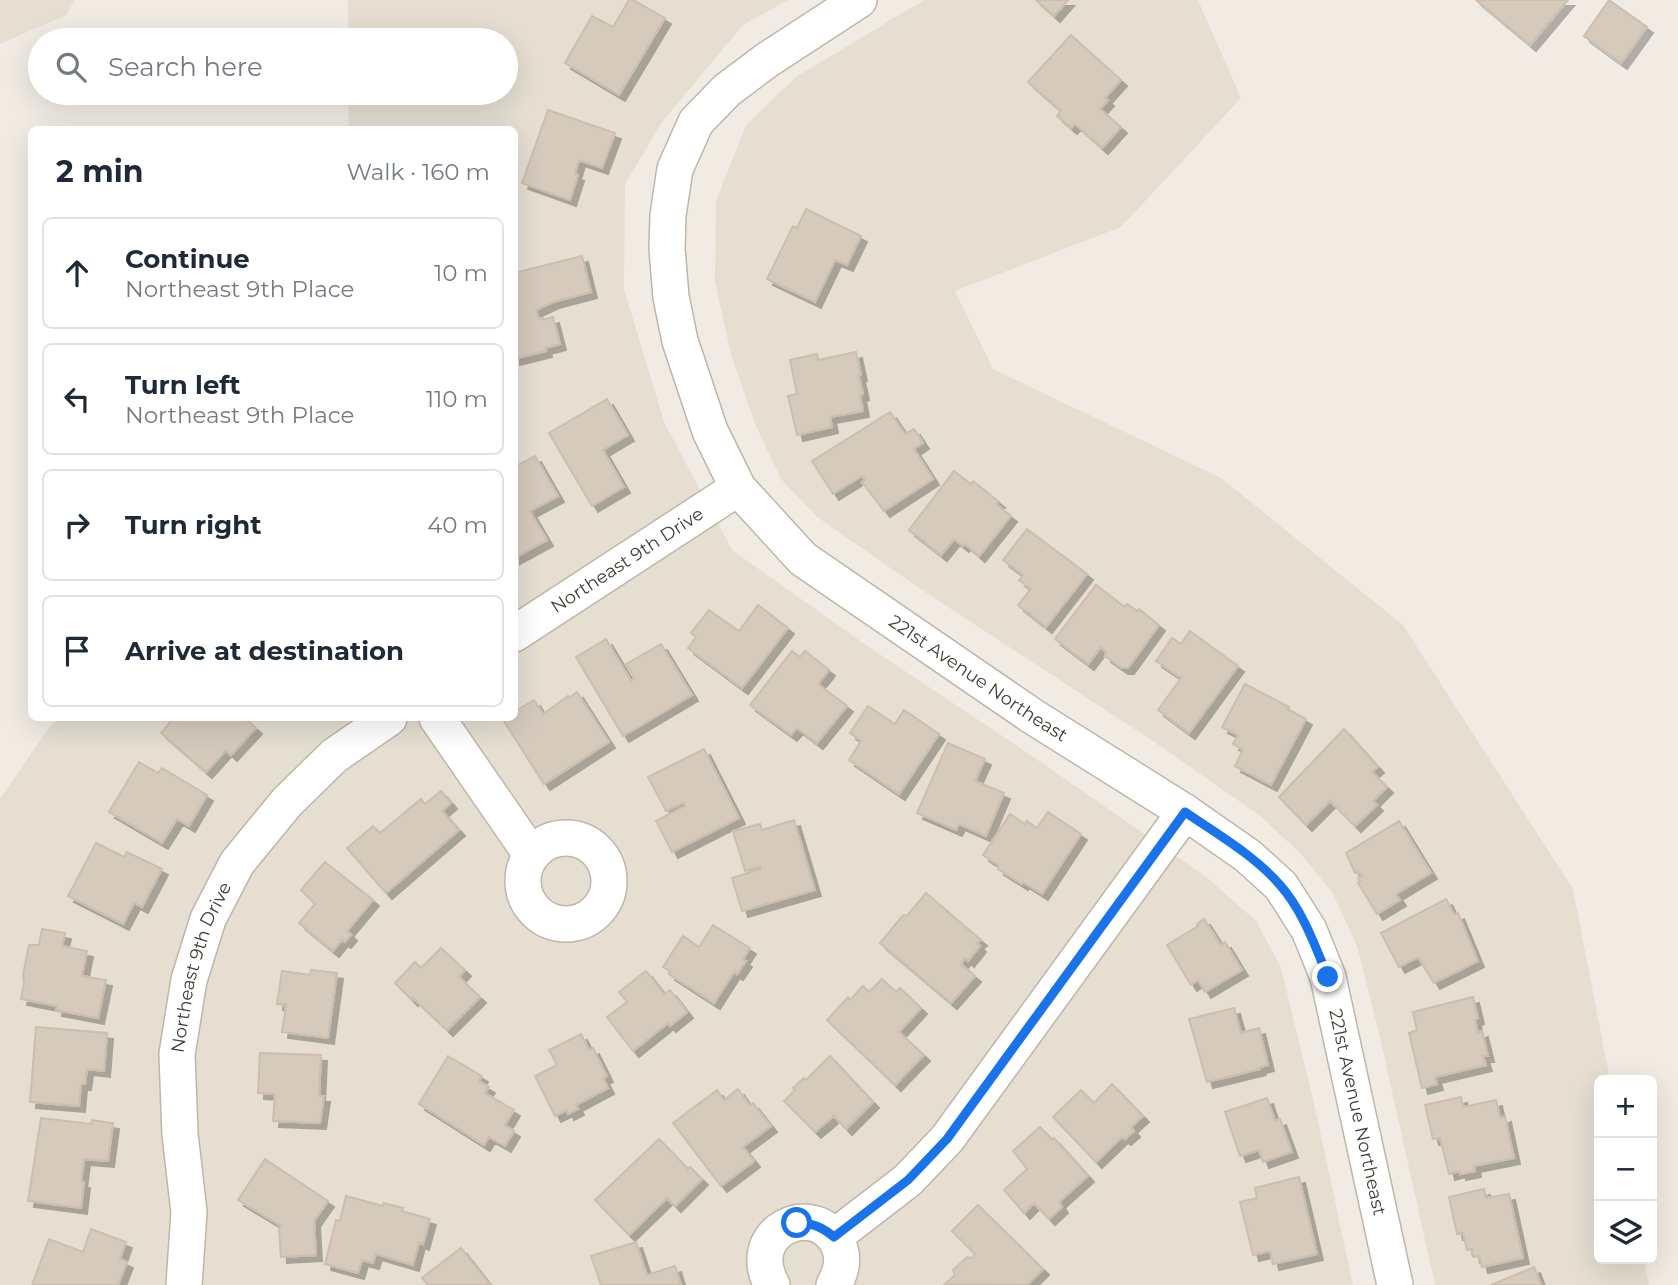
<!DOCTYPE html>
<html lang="en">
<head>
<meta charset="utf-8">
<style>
	:root { --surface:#fff; --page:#f2f2f3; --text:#1f2937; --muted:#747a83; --line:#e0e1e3 }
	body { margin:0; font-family:Montserrat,sans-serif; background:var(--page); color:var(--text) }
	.controls { position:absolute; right:21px; bottom:21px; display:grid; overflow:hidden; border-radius:10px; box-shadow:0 7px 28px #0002 }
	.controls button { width:63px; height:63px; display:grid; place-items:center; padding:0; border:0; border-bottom:2px solid var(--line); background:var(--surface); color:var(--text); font:35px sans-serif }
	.stop { position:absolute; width:21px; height:21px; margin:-16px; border:5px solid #1a73e8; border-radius:50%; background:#fff }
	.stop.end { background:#1a73e8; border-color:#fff; box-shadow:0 2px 7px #0008 }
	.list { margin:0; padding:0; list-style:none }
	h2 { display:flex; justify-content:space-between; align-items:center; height:91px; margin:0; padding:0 28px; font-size:30px }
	h2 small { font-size:23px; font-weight:400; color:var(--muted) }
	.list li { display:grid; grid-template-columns:46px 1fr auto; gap:21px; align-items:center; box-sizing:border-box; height:112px; margin:0 14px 14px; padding:0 14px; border:2px solid var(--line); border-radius:10px }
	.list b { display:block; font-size:26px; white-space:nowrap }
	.list p { margin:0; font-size:23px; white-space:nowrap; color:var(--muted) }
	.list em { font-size:23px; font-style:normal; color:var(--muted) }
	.icon { flex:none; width:38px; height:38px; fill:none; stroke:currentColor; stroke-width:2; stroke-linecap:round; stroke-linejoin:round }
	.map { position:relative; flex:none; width:1678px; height:1285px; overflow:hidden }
	.search { position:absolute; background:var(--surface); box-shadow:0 7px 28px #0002; left:28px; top:28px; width:490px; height:77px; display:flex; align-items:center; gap:18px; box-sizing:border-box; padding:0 24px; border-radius:38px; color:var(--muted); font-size:26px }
	.panel { position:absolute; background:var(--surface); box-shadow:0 7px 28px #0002; left:28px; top:126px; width:490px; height:595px; border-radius:10px }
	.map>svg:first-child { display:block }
</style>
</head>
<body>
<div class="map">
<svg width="1678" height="1285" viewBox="0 0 1678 1285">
	<defs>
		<filter id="shadow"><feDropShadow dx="6" dy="6" stdDeviation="0" flood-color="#0004"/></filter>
	</defs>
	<rect width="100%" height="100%" fill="#f1ece3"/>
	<path fill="#e5ded1" d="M0,0H75L66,15L0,44Z
		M348,0H788L743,25L662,122L625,184L624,289L664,422L732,550L863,643L1016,745L1205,876L1256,921L1281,968L1316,1112L1353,1285H0V799L50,726L60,718H514V130L349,129L348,93H506V40H348Z
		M924,0H1198L1241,98L1121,227L955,291L993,369L1221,478L1403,625L1573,889L1610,1080H1599V1259H1644L1649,1285H1435L1379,1033L1357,946L1332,892L1300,853L1259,815L1153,741L925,592L817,517L781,479L756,426L731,355L715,281L716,201L746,125L796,77Z"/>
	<path fill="#d5cabc" stroke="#cdbead" stroke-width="2" filter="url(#shadow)" d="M629,0H633L665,18L619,95L565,63L592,16L613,27Z
		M1036,0H1068L1054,16Z
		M1476,0H1568L1530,45Z
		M1609,0L1647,27L1621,63L1584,36Z
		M1071,35L1121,80L1105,98L1108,100L1100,109L1121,127L1102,148L1075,124L1071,128L1057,116L1061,111L1028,82Z
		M548,110L615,133L602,168L579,160L575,174L578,175L570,200L522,183Z
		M806,209L861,236L847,265L835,260L815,302L767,279L793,226L797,228Z
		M582,256L591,292L553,302L536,310L539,319L542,318L543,320L553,317L560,344L545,348L546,351L514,359V273Z
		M856,352L861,375L859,376L863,394L860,395L863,411L830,417L832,427L797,435L788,396L797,394L790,360L817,354L818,360Z
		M607,399L628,435L603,450L624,487L592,506L549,433Z
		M890,412L905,434L914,429L923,443L914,449L933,479L884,511L862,482L865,480L862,476L833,494L812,461Z
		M535,456L558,496L530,511L547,540L514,558V467Z
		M954,471L971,484L973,481L999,502L996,504L1011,516L979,556L965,544L963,546L954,539L941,555L909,530Z
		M1027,529L1087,574L1046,627L1018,605L1031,589L1019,580L1023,575L1003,560Z
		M1096,585L1125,607L1127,604L1137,611L1139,609L1159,625L1128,668H1122L1105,656L1106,652L1101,647L1088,664L1055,639Z
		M758,605L788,628L742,688L688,648L696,637L691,633L709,610L739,631Z
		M1190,631L1238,666L1189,733L1158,710L1181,678L1156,661L1172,638L1181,644Z
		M606,639L631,681L635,678L626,664L661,644L692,695L623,736L576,657Z
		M792,651L800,657L805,651L829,670L818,684L847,706L817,743L797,728L791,735L750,705Z
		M1245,684L1289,707L1287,709L1306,719L1271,785L1235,766L1243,750L1233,744L1238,735L1222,727Z
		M577,692L609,742L544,784L503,720L514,718V712L534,700L543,714L568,696L569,698Z
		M868,706L895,724L904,710L939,734L899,794L849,760L861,741L850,733Z
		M174,718H245L256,728L231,755L226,750L206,772L161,733Z
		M1344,729L1378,767L1372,772L1387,787L1373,801L1377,805L1355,826L1330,801L1306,825L1279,797Z
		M948,743L985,759L975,781L1004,793L986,836L959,824L956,830L917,813Z
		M704,749L739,818L672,852L656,821L685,806L683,803L666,811L648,777Z
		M139,762L158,773L162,768L207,795L189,826L177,819L162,843L109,812Z
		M441,791L451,803L442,811L459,830L386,893L347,848L373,826L380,833L421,799L425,804Z
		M1048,812L1081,834L1042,894L1023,882L1022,884L998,869V865L983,855L1010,814L1025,824L1027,821L1037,828Z
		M794,820L815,890L742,911L732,878L761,869L760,866L745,871L733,831L760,824L762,830Z
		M1399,821L1431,873L1396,894L1400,900L1377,914L1358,883L1360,881L1358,878L1362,876L1359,872L1355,873L1346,853Z
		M96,843L124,857L127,852L162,869L142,907L134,903L123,924L68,896Z
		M325,862L373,900L347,931L351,935L345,942L342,940L333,951L299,923L315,904L301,890Z
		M926,893L981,940L977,943L980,946L968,961L965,958L961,964L975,976L951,1003L880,943L903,915L907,916Z
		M1446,899L1454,915L1458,913L1478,961L1434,983L1418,957L1399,967L1381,933Z
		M1204,919L1221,945L1225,942L1242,970L1205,992L1198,980L1191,985L1167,945L1198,926L1197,924Z
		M713,925L750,948L743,959L746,961L737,974L734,972L714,1003L669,974L671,972L663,967L683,936L699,947Z
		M42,929L65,933L62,946L87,951L82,976L106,980L98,1018L56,1010L57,1006L21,999L24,983L23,975L29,945H39Z
		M441,948L465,970L459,977L480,997L447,1030L413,998L412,1000L395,983L415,962L421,968Z
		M311,970L337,973L328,1038L282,1032L286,1005L277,1004L282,971L310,975Z
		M646,971L664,994L670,990L687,1012L670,1026L668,1023L633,1051L607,1017L627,1002L619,992Z
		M882,979L896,992L900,988L921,1008L899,1032L924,1055L895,1085L827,1020L848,997L850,1000L863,986L869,992Z
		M1473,997L1478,1018L1475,1020L1478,1033L1482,1031L1488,1056H1483L1486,1065L1435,1077L1437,1084L1422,1088L1409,1033L1417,1030L1413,1012Z
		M1234,1008L1241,1033L1259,1028L1268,1065L1260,1067V1069L1207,1082L1189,1019Z
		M36,1027L107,1033L104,1071L87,1069L85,1084H81L79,1106L30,1102Z
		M581,1034L589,1050L593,1048L607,1076L603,1078L608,1088L576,1105L578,1109L568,1114L567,1110L555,1116L535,1076L557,1065L549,1050Z
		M260,1053L321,1055L319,1096H324L320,1123L273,1121L275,1094L258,1093Z
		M448,1056L482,1076L479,1081L489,1087L485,1093L514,1110L505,1125L514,1131L505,1146L489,1137L484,1145L419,1104Z
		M830,1056L873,1102L846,1129L834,1116L815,1132L784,1101L795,1090L793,1088L804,1078L806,1080Z
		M1112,1084L1143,1116L1131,1127L1134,1131L1125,1139L1122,1137L1096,1162L1053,1117L1081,1090L1094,1103Z
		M738,1089L750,1106L753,1103L771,1126L743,1147L754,1161L721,1186L673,1123L717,1090L724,1100Z
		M1461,1097L1463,1107L1496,1100L1500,1118L1505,1116L1514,1158L1474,1166L1475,1171L1460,1174V1171L1449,1174L1440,1138L1433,1139L1425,1105Z
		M1267,1098L1275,1121L1280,1119L1292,1152L1263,1162L1259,1150L1240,1156L1225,1112Z
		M41,1118L91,1124L92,1120L113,1123L108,1161L84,1159L81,1182H84L81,1208L28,1201Z
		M1040,1127L1052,1140L1054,1138L1088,1176L1059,1202L1062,1207L1049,1219L1034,1203L1024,1213L1004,1190L1027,1169L1013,1151Z
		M659,1139L688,1169L690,1167L702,1179L675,1206L667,1198L629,1235L595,1200Z
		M265,1159L328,1201L314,1221L316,1255L281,1257L279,1229L281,1226L238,1200Z
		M1299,1177L1317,1254L1273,1264L1270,1251L1253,1255L1240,1202L1257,1198L1255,1188Z
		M1484,1189L1486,1198L1509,1194L1523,1258L1482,1267L1479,1256L1474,1257L1472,1249L1467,1250L1463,1233L1457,1234L1449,1197Z
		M346,1196L383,1206L384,1203L403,1208L402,1211L430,1219L423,1244L419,1242L413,1265L376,1254L373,1263L362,1260L358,1273L325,1264L336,1220L340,1221Z
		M978,1205L1043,1269L1027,1285L945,1284L955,1275L953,1270L967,1257L972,1258L975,1254L952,1231Z
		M91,1229L126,1242L120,1259L127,1262L118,1285H32L49,1239L83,1252Z
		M636,1242L647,1275L675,1266L681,1285H601L591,1256Z
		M461,1248L490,1285H428L422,1278Z
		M1534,1267L1541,1285H1491Z"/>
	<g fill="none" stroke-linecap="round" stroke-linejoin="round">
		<g stroke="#bfb6a9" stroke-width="38">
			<g id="street">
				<path id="s1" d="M859,0L767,60L727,90L696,122L675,169L668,215L667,249L671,297L680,341L710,431L738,488L803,559L1032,716L1185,812L1248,856L1281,886L1309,930L1328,977L1395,1285"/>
				<path id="s2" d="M514,634L738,488"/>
				<path d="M437,718L526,847L533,853"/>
				<circle cx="566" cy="881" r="43"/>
				<path d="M834,1237L908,1180L947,1139L1185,812"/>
				<path id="s3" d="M184,1285L189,1212L180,1134L177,1054L189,980L208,919L237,863L287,802L334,756L389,718"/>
				<path d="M772,1285C742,1231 815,1198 838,1244C845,1259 841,1272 834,1285"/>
			</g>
		</g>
		<use href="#street" stroke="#fff" stroke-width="35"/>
	</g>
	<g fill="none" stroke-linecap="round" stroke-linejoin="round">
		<path stroke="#1a73e8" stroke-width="9" d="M797,1223C813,1223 822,1227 834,1237L908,1180L947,1139L1185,812C1217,834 1254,855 1280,885C1303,911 1315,946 1328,977"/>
	</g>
	<g text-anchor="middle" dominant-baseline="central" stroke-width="6" stroke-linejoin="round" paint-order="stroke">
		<g font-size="18" fill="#433c34" stroke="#fff">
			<text stroke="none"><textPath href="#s2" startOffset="135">Northeast 9th Drive</textPath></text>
			<text stroke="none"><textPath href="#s1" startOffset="896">221st Avenue Northeast</textPath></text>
			<text stroke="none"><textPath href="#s3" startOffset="322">Northeast 9th Drive</textPath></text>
			<text stroke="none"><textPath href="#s1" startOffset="1505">221st Avenue Northeast</textPath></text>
		</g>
	</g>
</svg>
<div class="controls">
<button>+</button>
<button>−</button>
<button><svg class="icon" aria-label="layers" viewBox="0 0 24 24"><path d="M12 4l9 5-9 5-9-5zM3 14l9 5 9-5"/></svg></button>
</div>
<div class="stop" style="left:797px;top:1223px"></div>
<div class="stop end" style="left:1328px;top:977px"></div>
<div class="search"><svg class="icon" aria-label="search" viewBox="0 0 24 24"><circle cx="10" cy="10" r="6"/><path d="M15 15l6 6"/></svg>Search here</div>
<section class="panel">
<h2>2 min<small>Walk · 160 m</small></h2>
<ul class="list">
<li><svg class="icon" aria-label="ahead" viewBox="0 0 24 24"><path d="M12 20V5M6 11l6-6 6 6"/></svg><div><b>Continue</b><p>Northeast 9th Place</p></div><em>10 m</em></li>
<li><svg class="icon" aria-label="left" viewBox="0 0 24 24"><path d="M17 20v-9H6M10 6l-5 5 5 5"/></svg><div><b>Turn left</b><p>Northeast 9th Place</p></div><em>110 m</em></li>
<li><svg class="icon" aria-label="right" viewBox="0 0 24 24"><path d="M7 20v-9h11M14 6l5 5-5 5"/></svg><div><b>Turn right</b></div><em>40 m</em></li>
<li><svg class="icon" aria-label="arrive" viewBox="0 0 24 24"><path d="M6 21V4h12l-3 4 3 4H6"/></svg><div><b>Arrive at destination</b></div></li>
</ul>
</section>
</div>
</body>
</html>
